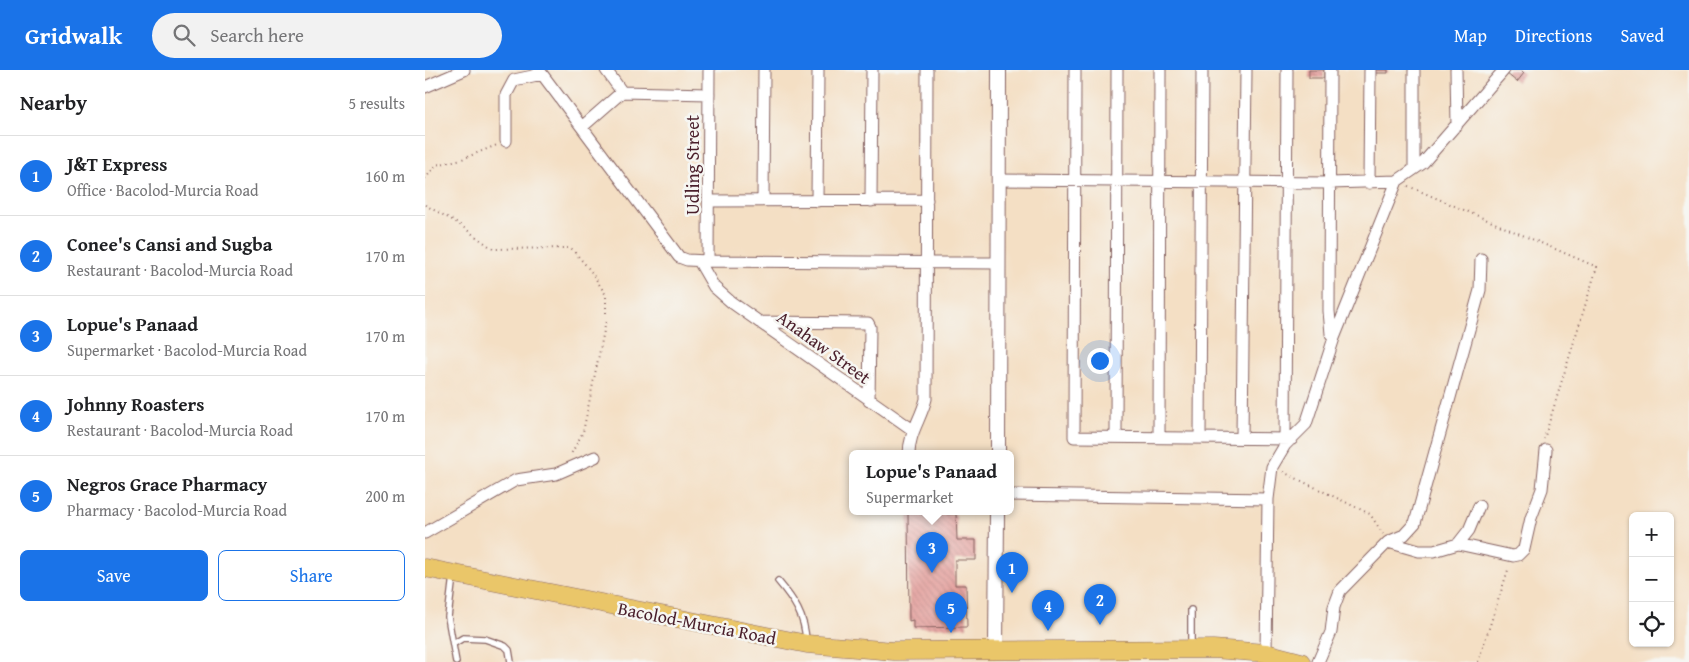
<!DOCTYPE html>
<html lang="en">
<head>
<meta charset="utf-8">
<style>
	:root { --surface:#fff; --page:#f2f2f2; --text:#202124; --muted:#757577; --line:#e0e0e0; --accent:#1a73e8 }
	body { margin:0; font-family:"Gentium Book Plus",serif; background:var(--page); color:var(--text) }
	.controls { position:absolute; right:15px; bottom:15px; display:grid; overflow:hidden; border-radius:8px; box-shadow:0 1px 4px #0004 }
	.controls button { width:45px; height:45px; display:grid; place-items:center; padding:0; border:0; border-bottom:1px solid var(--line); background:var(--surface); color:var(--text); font:25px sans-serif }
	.you { position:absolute; left:674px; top:290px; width:18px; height:18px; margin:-12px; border:4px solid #fff; border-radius:50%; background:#1a73e8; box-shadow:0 0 0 8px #1a73e833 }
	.badge { display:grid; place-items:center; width:32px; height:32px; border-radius:50%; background:var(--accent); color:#fff; font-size:16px; font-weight:700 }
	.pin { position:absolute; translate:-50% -41px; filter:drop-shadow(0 1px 2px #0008) }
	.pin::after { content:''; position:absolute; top:26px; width:18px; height:15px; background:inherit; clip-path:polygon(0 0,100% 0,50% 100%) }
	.popup { position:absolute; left:424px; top:380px; width:165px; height:65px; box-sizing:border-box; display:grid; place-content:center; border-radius:8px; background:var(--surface); filter:drop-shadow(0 1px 4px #0005); font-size:16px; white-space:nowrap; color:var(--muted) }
	.popup b { font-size:19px; color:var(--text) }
	.popup::after { content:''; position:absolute; left:50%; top:100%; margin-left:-10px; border:10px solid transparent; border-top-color:var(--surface) }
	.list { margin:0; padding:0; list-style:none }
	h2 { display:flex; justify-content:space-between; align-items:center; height:65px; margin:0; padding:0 20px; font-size:21px }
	h2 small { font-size:16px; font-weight:400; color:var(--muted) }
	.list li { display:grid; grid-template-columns:32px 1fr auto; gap:15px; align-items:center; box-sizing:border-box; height:80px; padding:0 20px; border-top:1px solid var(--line) }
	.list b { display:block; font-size:19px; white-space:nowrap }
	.list p { margin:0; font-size:16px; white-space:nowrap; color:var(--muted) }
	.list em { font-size:16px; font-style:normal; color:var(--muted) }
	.actions { display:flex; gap:10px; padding:15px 20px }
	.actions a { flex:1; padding:11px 0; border:1px solid var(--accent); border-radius:8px; text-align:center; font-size:18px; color:var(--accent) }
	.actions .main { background:var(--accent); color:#fff }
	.icon { flex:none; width:28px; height:28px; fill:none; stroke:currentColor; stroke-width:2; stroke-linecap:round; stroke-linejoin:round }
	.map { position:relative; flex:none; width:1264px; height:592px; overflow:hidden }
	header { display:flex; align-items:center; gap:30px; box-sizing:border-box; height:70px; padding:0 25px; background:var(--accent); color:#fff }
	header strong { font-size:24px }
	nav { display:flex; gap:28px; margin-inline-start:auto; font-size:18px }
	.search { width:350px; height:45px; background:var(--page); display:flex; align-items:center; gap:12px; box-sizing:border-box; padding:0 18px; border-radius:28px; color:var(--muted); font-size:19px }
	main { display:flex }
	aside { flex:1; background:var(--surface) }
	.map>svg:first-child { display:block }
</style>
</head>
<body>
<header>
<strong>Gridwalk</strong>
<div class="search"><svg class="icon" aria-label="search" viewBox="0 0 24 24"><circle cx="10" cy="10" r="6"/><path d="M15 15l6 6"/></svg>Search here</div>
<nav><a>Map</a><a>Directions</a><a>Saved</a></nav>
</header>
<main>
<aside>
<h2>Nearby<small>5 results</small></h2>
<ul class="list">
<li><span class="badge">1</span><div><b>J&amp;T Express</b><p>Office · Bacolod-Murcia Road</p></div><em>160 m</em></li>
<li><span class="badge">2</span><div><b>Conee's Cansi and Sugba</b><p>Restaurant · Bacolod-Murcia Road</p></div><em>170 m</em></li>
<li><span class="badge">3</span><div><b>Lopue's Panaad</b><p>Supermarket · Bacolod-Murcia Road</p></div><em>170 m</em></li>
<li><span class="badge">4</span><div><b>Johnny Roasters</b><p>Restaurant · Bacolod-Murcia Road</p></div><em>170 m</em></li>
<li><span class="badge">5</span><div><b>Negros Grace Pharmacy</b><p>Pharmacy · Bacolod-Murcia Road</p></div><em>200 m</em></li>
</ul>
<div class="actions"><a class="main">Save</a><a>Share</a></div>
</aside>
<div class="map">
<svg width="1264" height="592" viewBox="0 0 1264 592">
	<defs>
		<pattern id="building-back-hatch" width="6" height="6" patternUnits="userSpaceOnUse" patternTransform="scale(1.25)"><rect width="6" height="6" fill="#e29390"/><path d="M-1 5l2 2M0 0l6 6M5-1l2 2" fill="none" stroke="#b97776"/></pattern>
	</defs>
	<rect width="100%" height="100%" fill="#f6f6f2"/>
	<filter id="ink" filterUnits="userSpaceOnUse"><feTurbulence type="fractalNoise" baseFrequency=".02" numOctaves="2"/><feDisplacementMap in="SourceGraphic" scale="10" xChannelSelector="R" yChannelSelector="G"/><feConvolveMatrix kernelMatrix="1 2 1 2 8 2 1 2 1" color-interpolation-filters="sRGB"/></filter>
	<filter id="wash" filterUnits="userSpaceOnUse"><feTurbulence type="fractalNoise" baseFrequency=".0096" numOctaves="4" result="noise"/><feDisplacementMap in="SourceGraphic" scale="20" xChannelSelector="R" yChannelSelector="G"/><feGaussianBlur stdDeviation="1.12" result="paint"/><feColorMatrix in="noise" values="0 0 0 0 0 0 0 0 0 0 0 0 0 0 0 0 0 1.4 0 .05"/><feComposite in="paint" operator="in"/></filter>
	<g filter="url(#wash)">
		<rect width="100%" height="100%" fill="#f4dfc4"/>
		<g id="blocks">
			<path fill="url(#building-back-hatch)" d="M884,0H899V8H884Z
				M949,0H963V3H949Z
				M1083,0H1096L1099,3L1092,12L1081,3Z
				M483,442H522V444H531L532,470H551V490H530V515H541L542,557L488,558V550L484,551Z"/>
		</g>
	</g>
	<g filter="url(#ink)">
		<use href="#blocks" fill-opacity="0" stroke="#866261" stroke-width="1"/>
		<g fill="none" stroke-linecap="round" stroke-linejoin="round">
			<g stroke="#866261" stroke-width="8">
				<path id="service" d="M28,506L23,547L31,592
					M353,511C369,530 380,546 381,571
					M766,540V577
					M28,574L38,568L60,569L80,576L84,580L86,592"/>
			</g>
			<g stroke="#866261" stroke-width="13">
				<path id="minor" d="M114,0L254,187L262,190L283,191L573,193
					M181,0L197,22L284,24
					M650,0L649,367L867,369
					M905,0L904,241L906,264L909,268
					M989,0V99
					M1031,0L1032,55
					M0,17L39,0
					M157,57L197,22
					M81,71V25L89,10L117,4
					M574,110L905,113L972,111
					M944,113L945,0
					M338,130L339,0
					M285,131L502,130
					M392,131L393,0
					M446,131L447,0
					M274,191L289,217L306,232L488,360
					M283,191L284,0
					M334,252L443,253L445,257L444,331
					M691,367L692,0
					M734,367L735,0
					M775,367L777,0
					M817,367L821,0
					M860,368L862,0
					M484,384C484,363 496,349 501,329L502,0
					M586,425L843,429
					M0,463L91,410L131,404L170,387
					M963,472L979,465L990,453L1055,220L1056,189
					M1033,474L1044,460L1054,436
					M841,583L843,429L847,397L860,375L881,354L909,268L972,111L998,93L1079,0
					M893,592L906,562L909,537L915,521L963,472L994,481H1009L1033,474L1088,486L1093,485L1099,479L1106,448L1117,419L1121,380"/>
			</g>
			<g stroke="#866261" stroke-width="16">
				<path id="tertiary" d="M573,384L574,0
					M571,579L572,442"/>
			</g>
			<g stroke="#866261" stroke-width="19">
				<path id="primary" d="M0,498L382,574L469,581L788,579L841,583L876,592"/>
			</g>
			<path stroke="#866261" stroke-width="2" stroke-dasharray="1 4" stroke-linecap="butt" d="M0,109L11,95L37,89L72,75
				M983,116L1172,197L1119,369
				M0,135L31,152L68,179L146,178L165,200L181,225V251L158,362L145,386
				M858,402L945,444L958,464
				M1053,592L1084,497"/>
			<use href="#service" stroke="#fff" stroke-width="5.5"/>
			<use href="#minor" stroke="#fff" stroke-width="11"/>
			<use href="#tertiary" stroke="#fff" stroke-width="14"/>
			<use href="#primary" stroke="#eac669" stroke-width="18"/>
		</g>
	</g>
	<g text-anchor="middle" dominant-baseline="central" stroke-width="5" stroke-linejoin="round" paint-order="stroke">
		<g font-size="18" fill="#4a1f2b" stroke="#f6f6f2">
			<text transform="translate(267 95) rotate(-90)">Udling Street</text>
			<text transform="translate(399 277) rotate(36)">Anahaw Street</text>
			<text transform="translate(272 553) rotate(11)">Bacolod-Murcia Road</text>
		</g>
	</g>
</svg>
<div class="controls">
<button>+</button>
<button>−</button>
<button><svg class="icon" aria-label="locate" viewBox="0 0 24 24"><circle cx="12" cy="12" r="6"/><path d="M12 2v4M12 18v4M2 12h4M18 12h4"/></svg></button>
</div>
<div class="you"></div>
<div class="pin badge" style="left:587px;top:523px">1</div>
<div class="pin badge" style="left:675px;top:555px">2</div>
<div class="pin badge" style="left:507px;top:503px">3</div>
<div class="popup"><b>Lopue's Panaad</b>Supermarket</div>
<div class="pin badge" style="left:623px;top:561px">4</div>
<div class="pin badge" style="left:526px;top:563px">5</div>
</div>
</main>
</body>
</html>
